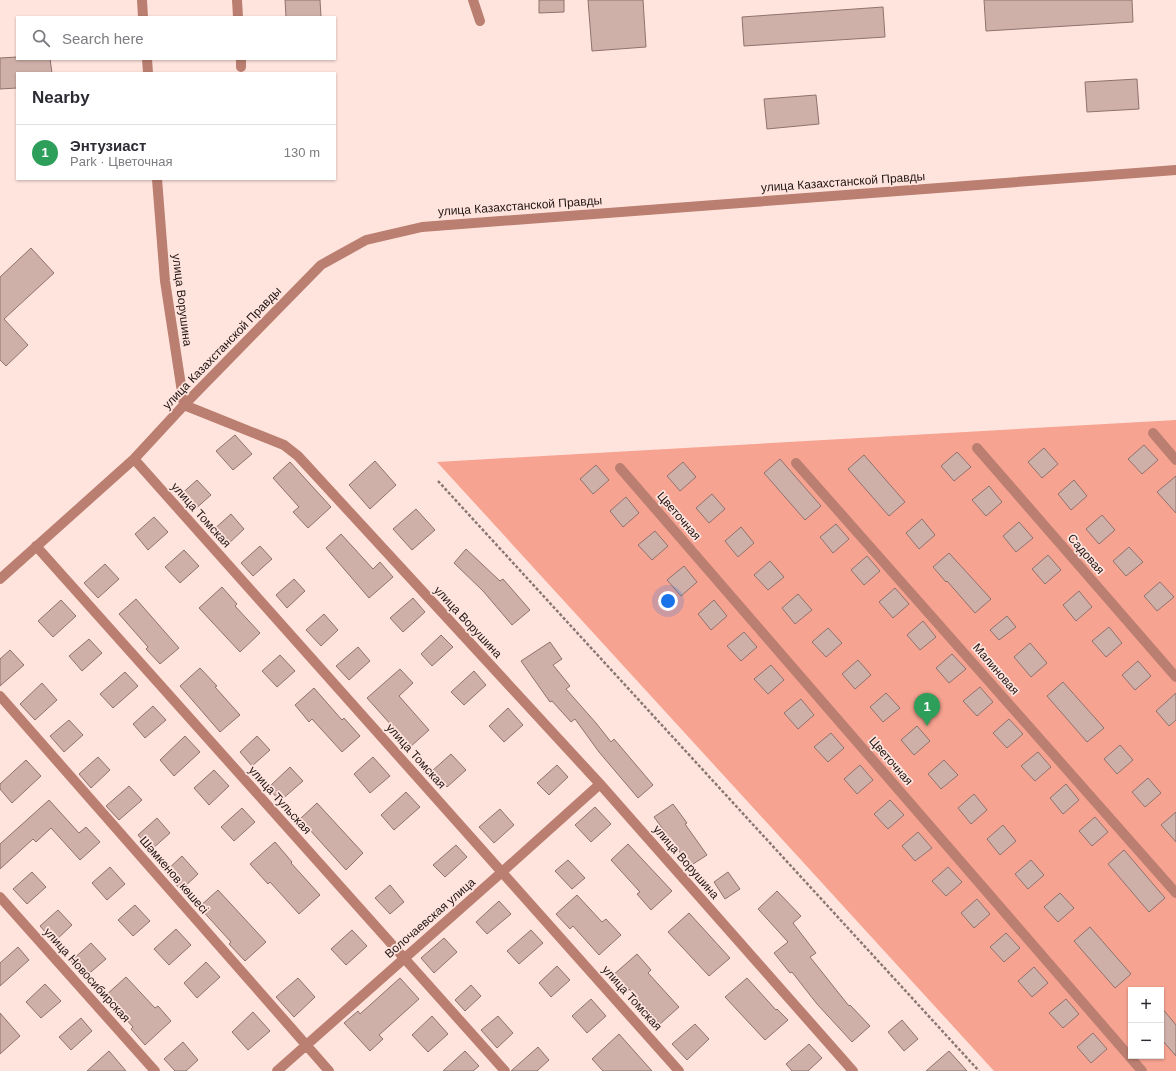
<!DOCTYPE html>
<html lang="en">
<head>
<meta charset="utf-8">
<style>
	:root { --surface:#fff; --page:#f7f7f7; --text:#2b2b33; --muted:#7c7c81; --line:#e1e1e2; --accent:#d93025 }
	body { margin:0; font-family:Arial,sans-serif; background:var(--page); color:var(--text) }
	.controls { position:absolute; right:12px; bottom:12px; display:grid; overflow:hidden; border-radius:0px; box-shadow:0 1px 3px #0004 }
	.controls button { width:36px; height:36px; display:grid; place-items:center; padding:0; border:0; border-bottom:1px solid var(--line); background:var(--surface); color:var(--text); font:20px sans-serif }
	.you { position:absolute; left:668px; top:601px; width:14px; height:14px; margin:-10px; border:3px solid #fff; border-radius:50%; background:#1a73e8; box-shadow:0 0 0 6px #1a73e833 }
	.badge { display:grid; place-items:center; width:26px; height:26px; border-radius:50%; background:var(--accent); color:#fff; font-size:13px; font-weight:700 }
	.pin { position:absolute; translate:-50% -33px; filter:drop-shadow(0 1px 2px #0008) }
	.pin::after { content:''; position:absolute; top:21px; width:14px; height:12px; background:inherit; clip-path:polygon(0 0,100% 0,50% 100%) }
	.list { margin:0; padding:0; list-style:none }
	h2 { display:flex; justify-content:space-between; align-items:center; height:52px; margin:0; padding:0 16px; font-size:17px }
	h2 small { font-size:13px; font-weight:400; color:var(--muted) }
	.list li { display:grid; grid-template-columns:26px 1fr auto; gap:12px; align-items:center; box-sizing:border-box; height:56px; padding:0 16px; border-top:1px solid var(--line) }
	.list b { display:block; font-size:15px; white-space:nowrap }
	.list p { margin:0; font-size:13px; white-space:nowrap; color:var(--muted) }
	.list em { font-size:13px; font-style:normal; color:var(--muted) }
	.icon { flex:none; width:22px; height:22px; fill:none; stroke:currentColor; stroke-width:2; stroke-linecap:round; stroke-linejoin:round }
	.map { position:relative; flex:none; width:1176px; height:1071px; overflow:hidden }
	.search { position:absolute; background:var(--surface); box-shadow:0 1px 3px #0004; left:16px; top:16px; width:320px; height:44px; display:flex; align-items:center; gap:10px; box-sizing:border-box; padding:0 14px; border-radius:0px; color:var(--muted); font-size:15px }
	.panel { position:absolute; background:var(--surface); box-shadow:0 1px 3px #0004; left:16px; top:72px; width:320px; height:108px; border-radius:0px }
	.map>svg:first-child { display:block }
</style>
</head>
<body>
<div class="map">
<svg width="1176" height="1071" viewBox="0 0 1176 1071">
	<rect width="100%" height="100%" fill="#ffe4de"/>
	<path fill="#f7a391" fill-rule="evenodd" d="M1176,420V1071H994L437,462ZM1131,990H1161V1056H1131Z"/>
	<path fill="#cfb0a9" stroke="#8f726c" d="M285,0H320L321,17H286Z
		M539,0H564V12L539,13Z
		M588,0H643L646,47L592,51Z
		M984,0H1132L1133,22L986,31Z
		M883,7L885,37L744,46L742,17Z
		M17,57V59H50L52,73H17V88L0,89V58Z
		M1137,79L1139,109L1087,112L1085,82Z
		M816,95L819,124L767,129L764,99Z
		M31,248L54,273L4,319L28,345L6,366L0,360V277Z
		M235,435L252,454L233,470L216,451Z
		M1144,445L1158,460L1142,474L1128,459Z
		M1044,448L1058,464L1042,478L1028,462Z
		M957,452L971,467L954,481L941,466Z
		M864,455L905,502L889,516L848,469Z
		M780,459L821,506L805,520L764,473Z
		M375,461L396,485L370,509L349,485Z
		M290,462L331,507L308,528L293,512L299,507L273,478Z
		M683,462L696,477L680,491L667,476Z
		M596,465L609,480L593,494L580,479Z
		M1176,476V513L1157,492Z
		M197,480L211,495L193,511L179,496Z
		M1074,480L1087,496L1071,510L1058,494Z
		M989,486L1002,502L986,516L972,500Z
		M712,494L725,509L709,523L696,508Z
		M626,497L639,513L623,527L610,511Z
		M416,509L435,530L412,550L393,529Z
		M231,514L244,529L226,546L212,531Z
		M1102,515L1115,530L1099,544L1086,529Z
		M154,517L168,532L148,550L135,534Z
		M922,519L935,535L919,549L906,533Z
		M1019,522L1033,538L1016,552L1003,536Z
		M836,524L849,539L833,553L820,537Z
		M741,527L754,543L738,557L725,541Z
		M655,531L668,546L652,560L638,545Z
		M341,534L373,569L380,562L393,577L369,598L326,548Z
		M260,546L272,559L253,576L241,563Z
		M1129,547L1143,562L1126,576L1113,561Z
		M466,549L500,581L503,579L530,610L512,625L483,591L454,563Z
		M184,550L199,566L180,583L165,567Z
		M949,553L991,599L975,613L947,581L946,582L933,567Z
		M1048,555L1061,570L1045,584L1032,569Z
		M867,556L880,571L864,585L851,570Z
		M770,561L784,577L768,590L754,575Z
		M105,564L119,579L98,598L84,583Z
		M684,566L697,582L681,596L667,580Z
		M294,579L305,591L287,608L276,595Z
		M1160,582L1174,597L1157,611L1144,596Z
		M222,587L237,604L235,606L260,633L240,652L199,608Z
		M895,588L909,604L893,618L879,602Z
		M1079,591L1092,607L1076,621L1063,605Z
		M798,594L812,610L795,624L782,608Z
		M413,598L425,612L403,632L390,618Z
		M136,599L179,648L160,664L146,649L148,647L119,614Z
		M61,600L76,616L53,637L38,621Z
		M714,600L727,616L711,630L698,614Z
		M324,614L338,630L321,646L306,630Z
		M1007,616L1016,627L999,640L990,630Z
		M923,621L936,637L920,650L907,635Z
		M1109,627L1122,643L1106,657L1092,641Z
		M828,628L842,643L826,657L812,642Z
		M744,632L757,647L741,661L727,646Z
		M441,635L453,647L432,666L421,654Z
		M89,639L102,653L82,671L69,656Z
		M550,642L562,659L553,665L570,686L566,689L596,723L611,742L614,739L653,785L638,798L599,752L575,719L571,722L552,701L550,702L521,661Z
		M1030,643L1047,663L1031,677L1014,657Z
		M358,647L370,661L349,680L336,666Z
		M10,650L24,665L0,686V659Z
		M952,654L966,669L949,683L936,668Z
		M280,655L295,671L277,687L262,671Z
		M858,660L871,675L855,689L842,674Z
		M1138,661L1151,676L1135,690L1122,675Z
		M771,665L784,680L768,694L754,679Z
		M200,668L217,686L215,687L240,715L220,732L180,686Z
		M400,669L413,683L399,696L429,730L409,748L392,729L393,727L367,698Z
		M474,671L486,685L464,705L451,692Z
		M125,672L138,686L113,708L100,694Z
		M1063,682L1104,728L1087,742L1047,696Z
		M42,683L57,700L35,720L20,704Z
		M980,687L993,702L977,716L963,701Z
		M314,688L342,720L344,718L360,736L342,752L312,719L309,722L295,705Z
		M886,693L900,708L883,722L870,707Z
		M1176,693V720L1169,726L1156,711Z
		M801,699L814,715L798,729L784,713Z
		M153,706L166,720L145,738L133,724Z
		M508,708L523,725L504,742L489,726Z
		M1009,719L1023,734L1007,748L993,733Z
		M69,720L83,735L64,752L50,736Z
		M917,726L930,741L914,755L901,740Z
		M831,733L844,748L828,762L814,747Z
		M185,736L200,752L174,776L160,760Z
		M257,736L270,750L252,766L240,752Z
		M1120,745L1133,760L1117,774L1104,759Z
		M1038,752L1051,767L1035,781L1021,766Z
		M451,754L466,770L447,787L432,771Z
		M98,757L110,770L91,788L79,774Z
		M373,757L390,776L370,793L354,774Z
		M26,760L41,776L12,803L0,789V784Z
		M944,760L958,775L941,789L928,774Z
		M557,765L568,777L549,795L537,783Z
		M860,765L873,780L857,794L844,779Z
		M290,767L303,781L280,801L268,788Z
		M214,770L229,786L209,805L194,788Z
		M1148,778L1161,793L1145,807L1132,792Z
		M1066,784L1079,800L1063,814L1050,798Z
		M129,786L142,800L119,820L106,806Z
		M406,792L420,807L394,830L381,815Z
		M974,794L987,810L971,824L958,808Z
		M49,800L79,833L86,827L100,842L80,860L51,828L36,842L33,839L0,869V844Z
		M890,800L904,815L888,829L874,814Z
		M317,803L363,853L346,870L300,819Z
		M673,804L687,823L685,824L707,855L690,866L654,817Z
		M595,807L611,824L591,842L575,825Z
		M242,808L255,822L234,841L221,827Z
		M500,809L514,825L494,843L479,827Z
		M1176,812V842L1161,825Z
		M1095,817L1108,832L1092,846L1079,831Z
		M157,818L170,833L151,850L138,835Z
		M1003,825L1016,841L1000,855L987,839Z
		M918,832L932,848L915,861L902,846Z
		M275,842L292,862L291,863L320,895L299,914L270,882L268,884L250,864Z
		M628,844L672,891L651,910L637,894L640,892L611,860Z
		M456,845L467,857L445,877L433,865Z
		M1124,850L1165,898L1149,912L1108,864Z
		M182,856L198,874L181,890L165,872Z
		M568,860L585,878L572,889L555,871Z
		M1031,860L1044,875L1028,889L1015,874Z
		M110,867L125,884L107,900L92,883Z
		M948,867L962,882L946,896L932,881Z
		M32,872L46,887L27,904L13,889Z
		M728,872L740,889L725,899L714,882Z
		M390,885L404,902L390,914L375,898Z
		M218,890L266,942L245,961L229,944L231,942L199,907Z
		M777,891L801,916L793,923L816,953L810,957L849,1006L850,1005L870,1026L852,1042L817,1004L792,972L790,973L774,953L788,942L758,909Z
		M1060,893L1074,908L1058,922L1044,907Z
		M577,895L602,922L606,919L621,935L599,955L573,926L570,929L556,914Z
		M977,899L990,914L974,928L961,913Z
		M499,901L511,914L487,934L476,922Z
		M135,905L150,921L133,936L118,920Z
		M58,910L72,925L54,942L40,926Z
		M689,913L730,958L709,976L668,932Z
		M1090,927L1131,974L1115,988L1074,941Z
		M176,929L191,945L169,965L154,949Z
		M352,930L367,946L346,965L331,949Z
		M531,930L543,943L519,964L507,951Z
		M1006,933L1020,948L1004,962L990,947Z
		M444,938L457,952L434,973L421,958Z
		M91,943L106,959L85,977L71,961Z
		M18,947L29,960L0,986V963Z
		M637,954L651,970L648,973L679,1007L660,1024L629,989L627,992L612,976Z
		M206,962L220,977L197,998L184,983Z
		M557,966L570,980L551,997L539,983Z
		M1034,967L1048,983L1032,997L1018,981Z
		M126,977L155,1008L158,1006L171,1021L145,1045L131,1029L133,1027L105,996Z
		M298,978L315,997L294,1017L276,997Z
		M400,978L419,999L379,1035L383,1039L370,1051L344,1023L358,1011L360,1014Z
		M747,978L776,1010L777,1009L788,1020L765,1040L725,997Z
		M45,984L61,1001L41,1018L26,1002Z
		M471,985L481,996L465,1011L455,1000Z
		M591,999L606,1016L587,1033L572,1016Z
		M1066,999L1079,1014L1063,1028L1049,1013Z
		M1161,1007L1176,1025V1056L1161,1039Z
		M253,1012L270,1031L248,1050L232,1032Z
		M0,1013L20,1036L0,1054Z
		M432,1016L448,1034L428,1052L412,1035Z
		M498,1016L513,1033L497,1048L481,1030Z
		M81,1018L92,1031L71,1050L59,1037Z
		M902,1020L918,1039L904,1051L888,1032Z
		M695,1024L709,1039L687,1060L672,1044Z
		M1093,1033L1107,1049L1091,1063L1077,1047Z
		M619,1034L652,1071H603L592,1059Z
		M183,1042L198,1060L186,1071H175L164,1059Z
		M809,1044L822,1058L808,1071H792L786,1064Z
		M538,1047L549,1060L537,1071H511Z
		M109,1051L126,1071H87Z
		M465,1051L479,1066L473,1071H443Z
		M949,1051L967,1071H926Z"/>
	<g fill="none" stroke-linecap="round" stroke-linejoin="round">
		<path stroke="#8a7773" stroke-width="2.5" stroke-dasharray="3 2" stroke-linecap="butt" d="M438,481L979,1071"/>
		<path stroke="#bb7f71" stroke-width="10" d="M142,0L143,17
			M237,0L238,17
			M473,0L480,21
			M147,59L148,73
			M241,59V67
			M157,179L165,281L184,405L284,445L298,456L600,784L853,1071
			M1153,433L1176,460
			M977,448L1176,677
			M134,459L679,1071
			M796,463L1176,893
			M620,468L1142,1071
			M36,546L505,1071
			M0,579L134,459L184,405L321,265L366,240L422,227L1176,170
			M0,696L329,1071
			M0,897L155,1071
			M277,1071L502,872L600,784"/>
	</g>
	<g text-anchor="middle" dominant-baseline="central" stroke-width="3.5" stroke-linejoin="round" paint-order="stroke">
		<g font-size="12" fill="#201513" stroke="#ffe4de">
			<text transform="translate(843 182) rotate(-4)">улица Казахстанской Правды</text>
			<text transform="translate(520 206) rotate(-4)">улица Казахстанской Правды</text>
			<text transform="translate(182 300) rotate(83)">улица Ворушина</text>
			<text transform="translate(222 348) rotate(-46)">улица Казахстанской Правды</text>
			<text transform="translate(201 515) rotate(48)">улица Томская</text>
			<text transform="translate(679 516) rotate(49)">Цветочная</text>
			<text transform="translate(1086 554) rotate(49)">Садовая</text>
			<text transform="translate(468 622) rotate(47)">улица Ворушина</text>
			<text transform="translate(996 669) rotate(49)">Малиновая</text>
			<text transform="translate(416 756) rotate(48)">улица Томская</text>
			<text transform="translate(891 761) rotate(49)">Цветочная</text>
			<text transform="translate(280 800) rotate(48)">улица Тульская</text>
			<text transform="translate(686 862) rotate(49)">улица Ворушина</text>
			<text transform="translate(174 875) rotate(49)">Шәмкенов көшесі</text>
			<text transform="translate(430 918) rotate(-41)">Волочаевская улица</text>
			<text transform="translate(87 975) rotate(48)">улица Новосибирская</text>
			<text transform="translate(632 998) rotate(48)">улица Томская</text>
		</g>
	</g>
</svg>
<div class="controls">
<button>+</button>
<button>−</button>
</div>
<div class="you"></div>
<div class="pin badge" style="left:927px;top:726px;background:#2e9e5b">1</div>
<div class="search"><svg class="icon" aria-label="search" viewBox="0 0 24 24"><circle cx="10" cy="10" r="6"/><path d="M15 15l6 6"/></svg>Search here</div>
<section class="panel">
<h2>Nearby<small></small></h2>
<ul class="list">
<li><span class="badge" style="background:#2e9e5b">1</span><div><b>Энтузиаст</b><p>Park · Цветочная</p></div><em>130 m</em></li>
</ul>
</section>
</div>
</body>
</html>
